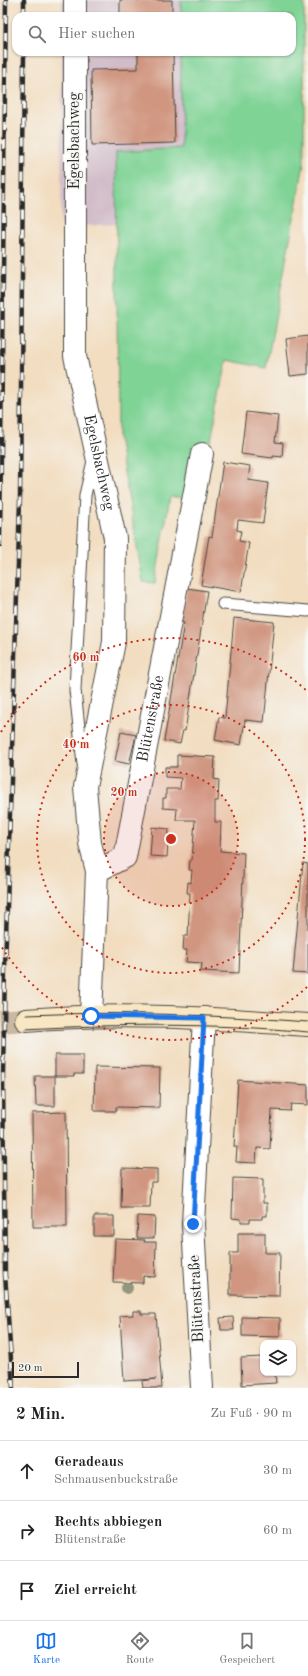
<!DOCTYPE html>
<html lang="de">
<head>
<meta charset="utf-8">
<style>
	:root { --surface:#fff; --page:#f6f6f6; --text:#222; --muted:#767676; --line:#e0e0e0; --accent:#1a73e8 }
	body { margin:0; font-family:"Old Standard TT",serif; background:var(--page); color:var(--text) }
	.controls { position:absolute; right:12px; bottom:12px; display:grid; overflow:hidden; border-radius:8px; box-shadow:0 1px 3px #0004 }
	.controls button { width:36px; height:36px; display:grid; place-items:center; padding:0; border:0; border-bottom:1px solid var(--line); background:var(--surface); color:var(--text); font:20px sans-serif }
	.scale { position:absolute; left:12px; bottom:10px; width:67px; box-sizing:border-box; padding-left:4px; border:2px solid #2b2b2b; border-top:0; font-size:11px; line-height:14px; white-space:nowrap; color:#2b2b2b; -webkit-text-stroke:3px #f6f6f2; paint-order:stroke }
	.stop { position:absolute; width:12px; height:12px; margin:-9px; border:3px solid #1a73e8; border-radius:50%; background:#fff }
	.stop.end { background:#1a73e8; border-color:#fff; box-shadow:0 1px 4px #0008 }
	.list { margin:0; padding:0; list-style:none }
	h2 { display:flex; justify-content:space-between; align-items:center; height:52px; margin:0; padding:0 16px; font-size:17px }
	h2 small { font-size:13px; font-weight:400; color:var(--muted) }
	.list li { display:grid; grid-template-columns:26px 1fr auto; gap:12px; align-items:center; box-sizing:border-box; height:60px; padding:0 16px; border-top:1px solid var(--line) }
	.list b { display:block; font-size:15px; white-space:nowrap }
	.list p { margin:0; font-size:13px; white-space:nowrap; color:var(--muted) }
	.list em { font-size:13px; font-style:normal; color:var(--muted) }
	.icon { flex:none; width:22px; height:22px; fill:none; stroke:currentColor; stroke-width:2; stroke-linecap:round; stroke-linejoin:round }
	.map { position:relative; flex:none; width:308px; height:1388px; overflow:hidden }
	.search { position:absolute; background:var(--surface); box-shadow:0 1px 3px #0004; left:12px; right:12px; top:12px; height:44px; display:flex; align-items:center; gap:10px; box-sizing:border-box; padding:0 14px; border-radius:12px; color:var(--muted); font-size:15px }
	.sheet { height:232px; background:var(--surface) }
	nav { display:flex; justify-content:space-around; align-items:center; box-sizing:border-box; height:56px; border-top:1px solid var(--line); background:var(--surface); font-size:11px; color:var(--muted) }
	nav a { display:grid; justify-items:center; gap:2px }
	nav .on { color:var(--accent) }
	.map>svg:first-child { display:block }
</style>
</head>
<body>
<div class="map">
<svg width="308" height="1388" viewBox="0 0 308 1388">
	<rect width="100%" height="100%" fill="#f6f6f2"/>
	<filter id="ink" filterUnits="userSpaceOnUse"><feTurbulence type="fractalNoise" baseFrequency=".025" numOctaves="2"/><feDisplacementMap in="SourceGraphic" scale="8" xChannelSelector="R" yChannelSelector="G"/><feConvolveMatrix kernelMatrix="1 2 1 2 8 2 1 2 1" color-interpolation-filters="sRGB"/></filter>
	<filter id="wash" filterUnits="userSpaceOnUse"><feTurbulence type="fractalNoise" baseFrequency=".012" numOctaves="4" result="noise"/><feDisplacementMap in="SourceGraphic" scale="16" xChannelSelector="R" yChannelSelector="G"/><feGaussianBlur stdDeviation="0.9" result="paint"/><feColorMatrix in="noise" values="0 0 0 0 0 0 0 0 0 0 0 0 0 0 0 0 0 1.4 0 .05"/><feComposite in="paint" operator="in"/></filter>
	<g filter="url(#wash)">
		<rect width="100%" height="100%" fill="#f2ddc0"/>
		<path fill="#d1bdc9" d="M62,0H181V16H62Z
			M62,52H181V148L117,152V224L61,227Z"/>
		<path fill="#7fd395" stroke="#557f60" d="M181,0H304V164L266,368L227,360L208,455L186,497H170L155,583L143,582L118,437L116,152L181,148V52H292V16H181Z"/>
		<g id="blocks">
			<path fill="#d09680" d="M120,0H172V16H120Z
				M138,52H173L175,143L92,145L91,70L138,69Z
				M308,336V374L290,376L286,339Z
				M246,412L278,416L275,442L283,443L282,457L273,456V458L241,454Z
				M223,462L250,466L248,480L268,483L263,523L238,520L237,530L241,531L239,541L249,543L241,592L201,585L209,536L212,537Z
				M187,588L207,591L185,731L183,730L180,744L164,741L184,623L181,622Z
				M234,618L274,622L264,722L245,720L241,745L215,740L219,717L225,718Z
				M121,732L136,735L129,764L115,761Z
				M177,755L215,757L214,779L219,780L218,801H215V822H221L220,851L244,853L239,973L201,971L202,963L186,962L187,950H183L184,936H188L190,893H187L188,882L191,883L192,870H189L190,860H192L195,820H176L177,809L163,808V798H166V789H180L181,778L165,777V767H177Z
				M152,827L169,829L167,857L150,856Z
				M303,863L308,864V974L293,973Z
				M55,1055H83V1074H74V1076H55Z
				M95,1067L160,1068L159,1108L116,1107V1111H94Z
				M35,1076H55V1106H36Z
				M238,1080L308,1085V1105L291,1104L290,1111L272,1110L270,1149L257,1148L256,1163L236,1162L237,1147H234Z
				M66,1112L67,1227H33L32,1113Z
				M122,1168L157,1169V1182H151L150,1208H121Z
				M233,1178L263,1179V1203H267V1216H262V1219H250V1222H241V1219L232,1218Z
				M94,1216H114V1236H94Z
				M138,1216L155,1217L154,1238H137Z
				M238,1233H265V1253H280L279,1296L230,1295V1253H238Z
				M115,1239L145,1240L144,1242H156L155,1277L143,1276V1283L113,1282Z
				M133,1311H141V1314H156L162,1388H143L142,1381L156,1379L124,1381L120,1316L133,1315Z
				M233,1317L234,1330H221L220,1318Z
				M242,1317L280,1318V1337L242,1336Z
				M263,1357V1373H275L276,1383L242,1385L241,1358Z"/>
		</g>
	</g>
	<g filter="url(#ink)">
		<use href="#blocks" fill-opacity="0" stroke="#494641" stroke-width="1"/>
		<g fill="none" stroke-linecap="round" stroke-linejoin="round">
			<path stroke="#cab9a2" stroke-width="22" stroke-dasharray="22 11" stroke-linecap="butt" d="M0,1022L26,1020"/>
			<g stroke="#494641" stroke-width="13">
				<path id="lane" d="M223,604L308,611
					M83,764L75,690L85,495L93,461"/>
			</g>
			<g stroke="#494641" stroke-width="24">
				<g id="street">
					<path d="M75,16V0"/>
					<path id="s1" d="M75,52V356L115,538L114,642L85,787L90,843L97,871"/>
					<path id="s2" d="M91,1016L97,871L125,857L202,454"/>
					<path d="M202,1388L193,1224L204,1018"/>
				</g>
			</g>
			<g stroke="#494641" stroke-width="24">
				<path id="secondary" d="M26,1020C120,1012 214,1018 308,1025"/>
			</g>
			<use href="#lane" stroke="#fff" stroke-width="11"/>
			<use href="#street" stroke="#fff" stroke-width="22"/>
			<use href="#secondary" stroke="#f9e7c3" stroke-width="22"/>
			<path stroke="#2b2b2b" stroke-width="1" d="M26,1015C120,1011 214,1015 308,1022
				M25,1029C119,1024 214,1023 308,1032"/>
			<g stroke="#2b2b2b" stroke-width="4.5">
				<path id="rail" d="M24,16V0
					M0,545L6,0
					M13,1388L5,1274L3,1073L5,969L20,500L24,52"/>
			</g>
			<use href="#rail" stroke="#f6f6f2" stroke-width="3" stroke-dasharray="9" stroke-linecap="butt"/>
		</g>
		<circle fill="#929780" cx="127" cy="1288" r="6"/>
	</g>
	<g fill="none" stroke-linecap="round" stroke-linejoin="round" filter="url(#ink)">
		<path stroke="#1a73e8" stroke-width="5" d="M91,1016L204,1018L193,1224"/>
	</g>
	<circle cx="171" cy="839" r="67" fill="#c8321e" fill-opacity=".12"/>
	<g fill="none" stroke="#c8321e" stroke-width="2" stroke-dasharray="2 4">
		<circle cx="171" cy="839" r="67"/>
		<circle cx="171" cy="839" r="134"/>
		<path d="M307 987A201 201 0 0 1 1 946M1 732A201 201 0 0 1 307 691"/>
	</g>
	<g text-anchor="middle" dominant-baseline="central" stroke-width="3" stroke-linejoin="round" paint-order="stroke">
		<g font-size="16" fill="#2b2b2b" stroke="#f6f6f2">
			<text transform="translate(75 141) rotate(-90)">Egelsbachweg</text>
			<text stroke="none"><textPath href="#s1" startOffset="413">Egelsbachweg</textPath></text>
			<text stroke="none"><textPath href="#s2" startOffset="317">Blütenstraße</textPath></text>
			<text transform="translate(197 1299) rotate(-93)">Blütenstraße</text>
		</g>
	</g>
	<circle cx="171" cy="839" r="6" fill="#c8321e" stroke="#f6f6f2" stroke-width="2"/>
	<g font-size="12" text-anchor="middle" font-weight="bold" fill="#c8321e" stroke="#f6f6f2" stroke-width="3" stroke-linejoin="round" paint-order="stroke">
		<text x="86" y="661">60 m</text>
		<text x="76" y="748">40 m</text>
		<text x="124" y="796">20 m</text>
	</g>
</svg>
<div class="controls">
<button><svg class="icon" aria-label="layers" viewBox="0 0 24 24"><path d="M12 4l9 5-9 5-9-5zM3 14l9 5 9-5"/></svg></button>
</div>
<div class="scale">20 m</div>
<div class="stop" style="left:91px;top:1016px"></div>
<div class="stop end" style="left:193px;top:1224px"></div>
<div class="search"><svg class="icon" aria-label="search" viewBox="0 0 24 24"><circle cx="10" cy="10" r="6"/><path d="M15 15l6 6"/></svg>Hier suchen</div>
</div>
<section class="sheet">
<h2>2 Min.<small>Zu Fuß · 90 m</small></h2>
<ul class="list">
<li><svg class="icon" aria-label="ahead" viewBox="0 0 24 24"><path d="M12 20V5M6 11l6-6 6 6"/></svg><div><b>Geradeaus</b><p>Schmausenbuckstraße</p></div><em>30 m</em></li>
<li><svg class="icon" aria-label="right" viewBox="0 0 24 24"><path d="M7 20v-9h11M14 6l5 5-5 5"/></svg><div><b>Rechts abbiegen</b><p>Blütenstraße</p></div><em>60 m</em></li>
<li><svg class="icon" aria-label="arrive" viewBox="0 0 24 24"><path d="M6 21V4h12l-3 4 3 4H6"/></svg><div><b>Ziel erreicht</b></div></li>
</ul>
</section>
<nav>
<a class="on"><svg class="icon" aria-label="map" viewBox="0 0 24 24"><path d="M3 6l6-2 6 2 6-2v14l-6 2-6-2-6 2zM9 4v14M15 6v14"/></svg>Karte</a>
<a><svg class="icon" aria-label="directions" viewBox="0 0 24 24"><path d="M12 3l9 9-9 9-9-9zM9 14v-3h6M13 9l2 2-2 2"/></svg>Route</a>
<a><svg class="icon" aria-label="saved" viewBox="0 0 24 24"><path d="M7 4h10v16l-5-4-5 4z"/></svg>Gespeichert</a>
</nav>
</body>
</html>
